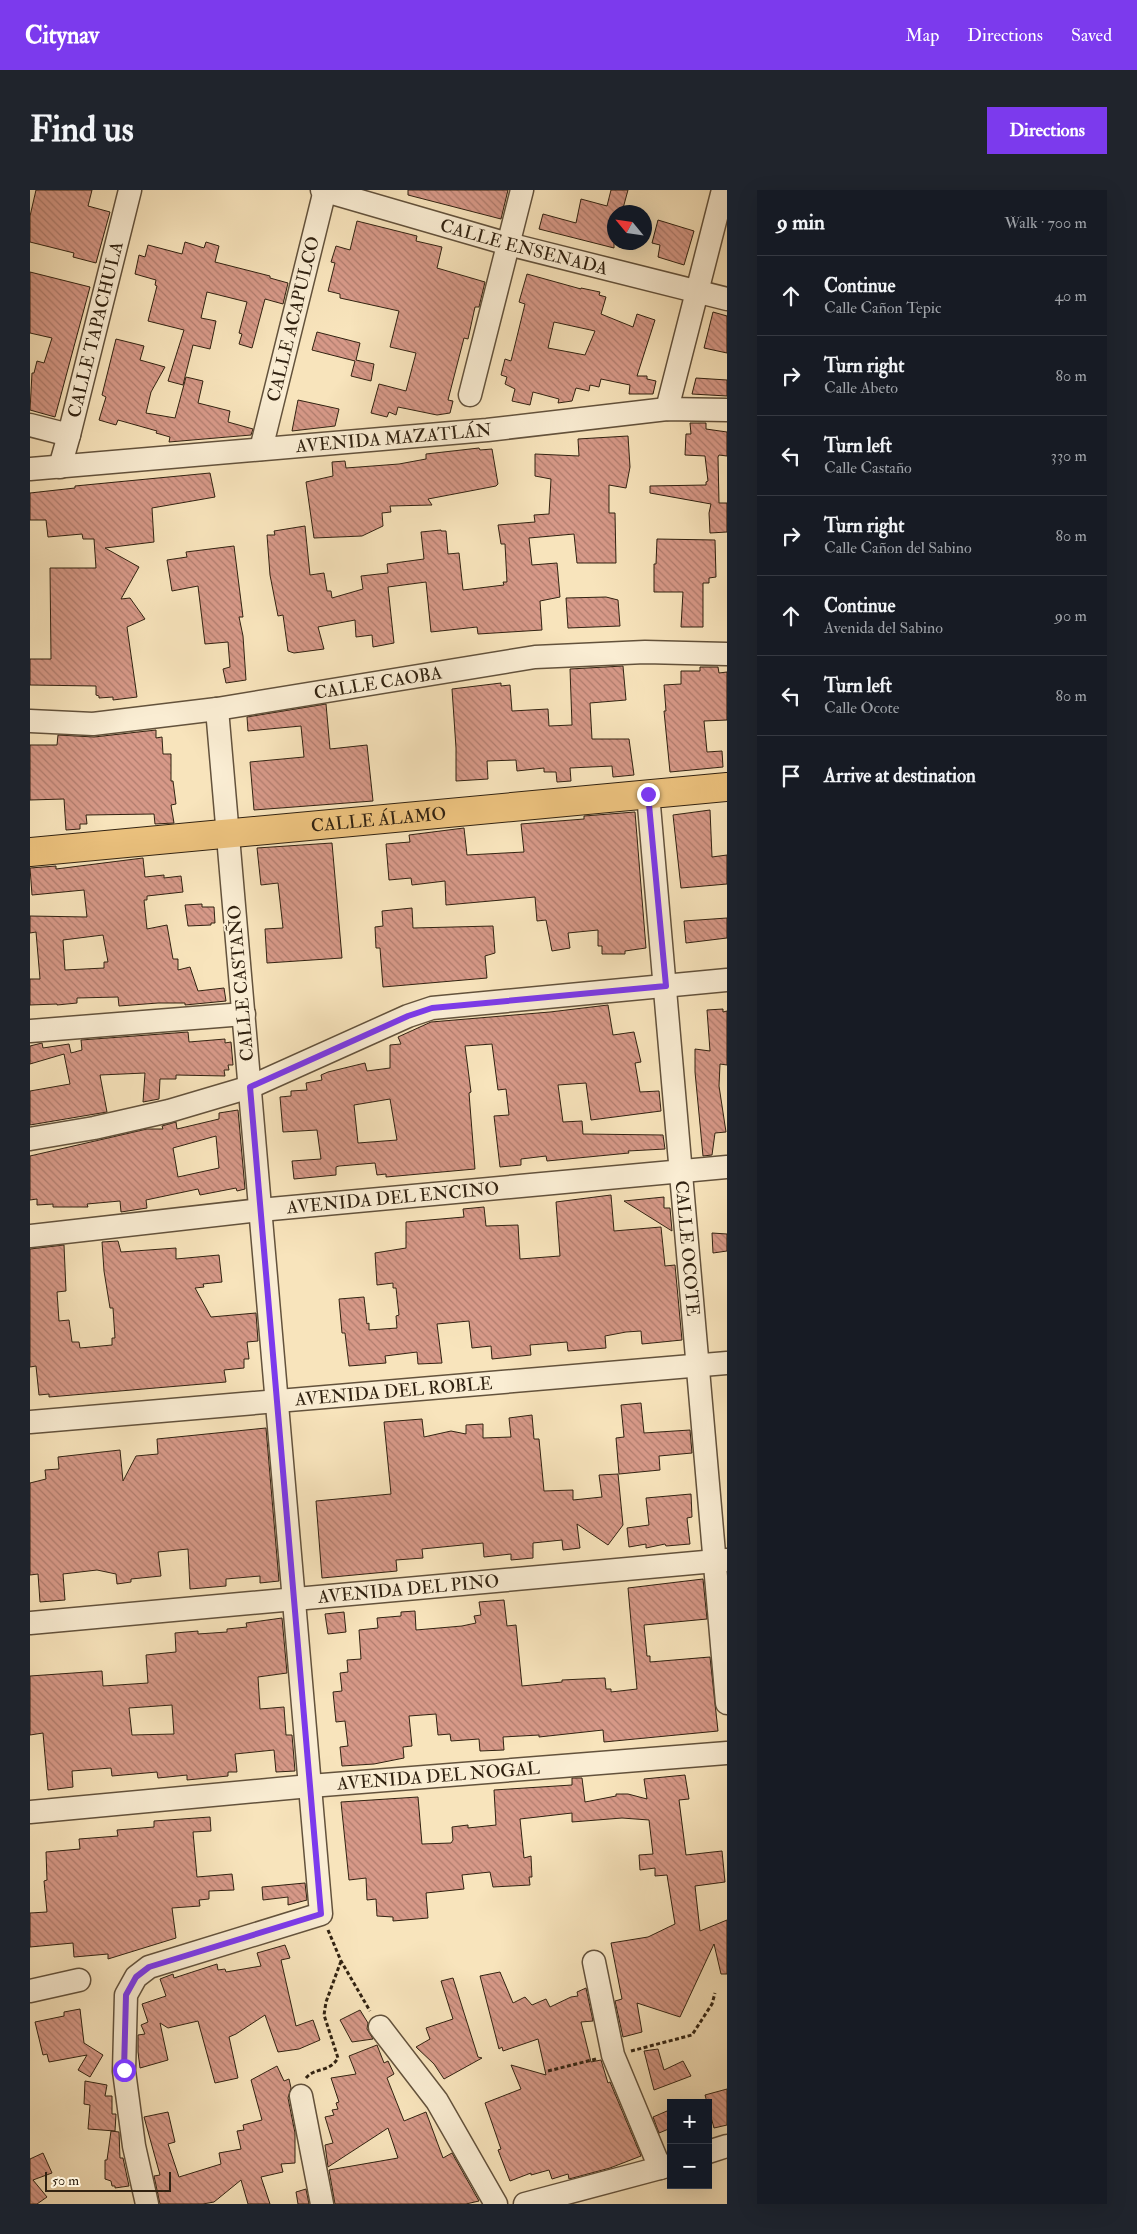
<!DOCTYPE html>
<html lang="en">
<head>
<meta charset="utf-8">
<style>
	:root { --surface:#171b24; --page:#20242c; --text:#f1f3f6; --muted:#9ea1a6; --line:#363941; --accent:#7c3aed }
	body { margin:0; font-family:"IM FELL Double Pica",serif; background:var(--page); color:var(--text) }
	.controls { position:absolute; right:15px; bottom:15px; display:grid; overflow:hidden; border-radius:0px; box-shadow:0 5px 20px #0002 }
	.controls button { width:45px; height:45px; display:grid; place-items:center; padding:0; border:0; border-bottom:1px solid var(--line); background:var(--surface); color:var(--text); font:25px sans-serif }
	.compass { position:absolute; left:577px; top:15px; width:45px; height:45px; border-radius:50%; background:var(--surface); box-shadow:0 5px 20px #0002; rotate:299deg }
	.scale { position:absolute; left:15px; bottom:12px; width:126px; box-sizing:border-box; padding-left:5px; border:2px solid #312211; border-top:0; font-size:14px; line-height:18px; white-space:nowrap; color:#312211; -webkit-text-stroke:4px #faedd3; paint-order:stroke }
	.stop { position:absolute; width:15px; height:15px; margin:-11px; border:4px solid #7c3aed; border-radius:50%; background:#fff }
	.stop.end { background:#7c3aed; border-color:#fff; box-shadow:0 1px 5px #0008 }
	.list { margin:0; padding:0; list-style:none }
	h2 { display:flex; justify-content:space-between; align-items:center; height:65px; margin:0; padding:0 20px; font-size:21px }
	h2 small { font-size:16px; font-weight:400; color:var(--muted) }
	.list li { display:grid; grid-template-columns:32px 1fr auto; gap:15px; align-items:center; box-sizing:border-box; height:80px; padding:0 20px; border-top:1px solid var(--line) }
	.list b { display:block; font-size:19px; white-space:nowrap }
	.list p { margin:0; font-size:16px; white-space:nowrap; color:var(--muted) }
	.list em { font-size:16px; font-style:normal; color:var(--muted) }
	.icon { flex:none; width:28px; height:28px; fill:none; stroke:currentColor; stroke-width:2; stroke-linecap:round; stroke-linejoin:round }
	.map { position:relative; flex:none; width:697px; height:2014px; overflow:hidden; border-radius:0px }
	header { display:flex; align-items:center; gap:30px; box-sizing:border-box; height:70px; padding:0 25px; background:var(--accent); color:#fff }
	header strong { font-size:24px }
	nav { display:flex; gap:28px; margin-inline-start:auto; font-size:18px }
	.intro { display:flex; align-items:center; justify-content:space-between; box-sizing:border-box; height:120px; padding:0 30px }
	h1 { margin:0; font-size:35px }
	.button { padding:12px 22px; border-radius:0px; background:var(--accent); color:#fff; font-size:18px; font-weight:700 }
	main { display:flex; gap:30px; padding:0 30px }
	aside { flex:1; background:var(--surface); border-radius:0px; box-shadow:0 5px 20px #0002 }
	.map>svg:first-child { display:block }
</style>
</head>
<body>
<header>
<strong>Citynav</strong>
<nav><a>Map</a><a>Directions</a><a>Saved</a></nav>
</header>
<div class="intro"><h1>Find us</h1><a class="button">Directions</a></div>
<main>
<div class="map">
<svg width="697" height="2014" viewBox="0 0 697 2014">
	<defs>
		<pattern id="building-back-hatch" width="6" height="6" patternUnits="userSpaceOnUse" patternTransform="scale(1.25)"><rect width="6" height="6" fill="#d79988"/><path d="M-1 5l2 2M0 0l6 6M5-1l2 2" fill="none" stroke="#af7c6e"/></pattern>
	</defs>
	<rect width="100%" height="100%" fill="#f8e4bc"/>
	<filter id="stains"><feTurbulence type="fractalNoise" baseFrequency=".004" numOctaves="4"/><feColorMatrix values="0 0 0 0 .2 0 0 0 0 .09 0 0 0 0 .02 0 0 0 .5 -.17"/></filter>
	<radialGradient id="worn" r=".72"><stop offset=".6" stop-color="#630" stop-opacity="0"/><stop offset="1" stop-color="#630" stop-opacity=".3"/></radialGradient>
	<path fill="url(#building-back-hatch)" stroke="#312211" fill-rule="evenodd" d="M6,0H62L58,16L80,22L66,73L43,67L44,63L0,52V26Z
		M378,0H478L471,29L378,5Z
		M581,0H598L592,22H584V58L509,39L513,24L546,33L551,9L577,16Z
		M628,30L664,41L654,75L628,67L630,55L622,53Z
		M327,31L387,46L386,51L412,57L407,78L455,92L449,117H445L438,149L434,148L418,210L423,211L420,223L407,225L368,217L366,225L359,222L357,227L341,223L349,194L376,201L386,163L360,157L369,121L310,108V104L298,101L305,73L301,72L306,56L320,60Z
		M155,52L174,58L176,52L189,56L185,72L240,86V88L258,93L253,114L235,109L222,158L209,154L212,144L209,143L217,112L177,102L171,128L186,131L182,150L180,159L163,155L153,195L138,191L154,140L118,131L127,96L125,95L126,90L105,84L109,65L115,67L118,55L152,64Z
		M0,82L60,97L25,227L0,220L2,183H4L7,171L14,173L22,148L0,143Z
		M497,84L551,99V98L570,102L569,105L576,107L571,124L603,137L607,124L625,130L607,186H617V189L626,191L623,204H599L600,195L571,189L569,197L560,195L559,201L546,198L542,211L528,213L529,209L503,202L500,215L482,211L485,199L475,194L477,187L471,185L475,169L481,171L495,114L489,112ZM524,132L565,141L555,165L518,158Z
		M683,122L697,126V163L674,158Z
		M287,142L330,153L326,170L344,174L341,191L321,186L325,171L282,160Z
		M86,149L114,156L110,170L135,177L121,202L116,223L145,228L156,187L173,191L168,213L200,221L198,232L223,239L221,245L139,252L140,247L126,243L127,241L88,230L86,235L69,230L76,207L72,205Z
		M666,188L697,190V206L662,204Z
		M268,210L309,219L305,236L262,241Z
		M660,233H676V239L697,242V266L689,265L688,267L689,313H697V342L680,343L679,323L681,314L620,303V296L676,295V292L678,291L675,266L655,265L656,244H661Z
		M598,246L600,277L596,298L579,295V323H585L586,373H547L544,344L499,348L502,375L527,373L530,407L510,411L512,440L448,444L447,437L401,442L396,392L358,397L364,453L343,457L342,445L326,447L325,430L288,437L294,459L264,463L258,461L253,425L248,426L240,385L237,345H245L244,341L275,336L280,385L294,383L297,401H301L302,408L333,399L331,386L358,383L357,374L394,369L391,342L411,340V341H416L418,364L429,363L433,400L474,395L473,392H477L475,354H471L468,335L505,332L504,325L519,324L521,289L505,286V264L549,266L548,249Z
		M449,258L450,260L462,259L468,294L466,296L398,309L402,315L360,316L361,322L352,323L353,336L332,346L284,348L276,292L303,286L302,272L315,271L316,278L369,274L396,269V264Z
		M180,283L185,307L122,318L124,352L75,358L109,377L91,409L100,408L115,429L97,437L107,507L83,510V507L69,508V506L66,505V496L0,495V469H21L20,378H66L64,349H53L52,344L18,347L16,330H0V303L45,298V296Z
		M627,349L685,350L686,387L679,388V393H673V437H651L653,402H624V374H626Z
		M204,356L213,427H209L213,446L216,490L196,493L193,479L200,477L198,452L175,454L168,396L142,401L137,370L157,367L156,362Z
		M576,407L588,410L590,436L538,438L536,408Z
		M593,476L596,510L560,513L562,549H599L604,585L583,587L582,576L540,578L541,591L527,592L526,582H514V578L487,581L486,570L457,571L458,589L426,591V558L422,499L471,493V496L480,495L482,521L518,519L519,536L542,535L540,479Z
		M670,477H688L689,483L697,482V530L674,531L677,562L692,561L693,577L640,582L634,521H636L634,495L651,494V481H670Z
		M296,514L300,559L337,555L343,611L224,620L220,572L274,567L271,536L218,541L217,527Z
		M126,540V548L132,547L133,564H141V591H143L146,614L141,615L144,633L125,634L124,624L56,625L57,634H50V639L36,640L34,609L0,610V555H27L28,545L64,547Z
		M680,620L682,667L697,665V694L651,698L643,625Z
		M605,622L616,758L595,761V764H572V756H568V740L538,743L540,758L522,761L516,730L507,731L505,707L416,715L415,691L382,695L381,688L359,690L356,654L380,652L379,645L434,638L437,665L494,662L491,634L554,629V626Z
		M302,653L312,768L237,773L235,739L253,738L248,693L231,695L227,658Z
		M113,668L115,687L134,685V688L151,686L153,702L117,706V710H114L117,739L137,735L143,769H148V780L160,777L168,801L194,798L196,811L155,815V813H128L89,816L88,807L47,808V813L27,815V814L0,815V789H10L6,742L0,743V726L57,727L54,700L2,705L0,678L26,676V679ZM73,745L78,772H74V778L35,780L33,750Z
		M172,714V717H184L185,733H181V735L158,736L155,715Z
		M382,718L383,738L463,736L465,763L455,766L457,788L353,797L350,758H346L345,737L353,736L352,721Z
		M697,728V748L656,753L654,731Z
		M578,815L583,845L604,842L611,872L605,873L610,902L629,901L631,921L561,930L556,893L528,895L533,932L552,931L553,944L633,945L635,959L598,961L599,963L517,971L516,966L491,969V975L470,977L464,926L479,925L476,899L468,900L462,854L435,856L441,902L439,903L445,979L356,987V984L347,985L345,973L309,976L306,977V985L264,989L262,971L291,969L287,940L253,942L250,907L261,906V901L277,900L276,893L292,890L291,885L298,882L335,873L337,881L360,878V855L371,854L368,847L401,832L520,822ZM360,909L367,950L328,953L324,915Z
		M693,819V822L697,821V875L690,874L689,896L696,942L685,943L682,965L673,966L665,882V859L680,861L677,820Z
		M158,842L159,852L195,849V853L201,852L203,875H198L199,880H194L195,886L146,885V889H130L129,909L113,912L115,883L70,885L77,922L0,935V901L40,894L34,864L0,874V856L12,853L13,858L39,854L41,863L52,860L51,850Z
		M208,920L215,999L207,1001L206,998L170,1005L168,999L116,1010L117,1018L91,1022L90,1011L57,1014L58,1017H23V1014L7,1015V1009L0,1010V966L117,939H133L132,936L146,932L147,939L189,929V923ZM186,946L189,978L148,987L143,958Z
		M581,1005L584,1041L631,1037L635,1076L645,1075L652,1150L612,1154L611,1141L596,1142L575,1146L576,1158L538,1161L537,1152L500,1155L501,1165L462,1169L461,1156L442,1158L439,1131L407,1134L412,1173L388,1174L387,1162L355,1166L356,1173L319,1176L315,1143H312L309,1109L334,1107L337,1134L339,1133V1140L367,1138L366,1126L369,1125L366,1098H363V1093L347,1095L345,1063L376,1058V1032L434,1027L433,1019L454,1017L456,1036L488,1035L490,1069L530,1066L526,1012Z
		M634,1007V1018H640L642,1041L594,1011Z
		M682,1043L697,1044V1061L683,1063Z
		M88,1051L91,1062L146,1058V1069L189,1065L192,1092L173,1094L174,1097L165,1098L181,1127L226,1123L228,1151L217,1152L219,1169H214V1178L194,1180L196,1192L19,1207V1204L9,1205L6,1176L0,1177V1059L34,1055L36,1101L27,1102L29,1131L39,1130L42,1152H49L50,1158L82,1155V1148H85L83,1118H80L74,1081L72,1052Z
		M611,1213L614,1243L660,1240L662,1263L629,1266L630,1280L589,1284L586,1248L594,1247L591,1215Z
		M502,1225L504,1249H509L514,1301L543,1300V1310L572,1307L569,1285L588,1284L593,1335L578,1355L547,1334L550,1358L533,1360L532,1350L503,1353V1368L481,1370V1364L454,1367L453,1353L392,1359L393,1368L366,1370L367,1381L292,1388L286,1311L361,1304L354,1232L392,1229L394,1247L421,1241L436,1244V1235L453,1234V1248L481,1247L479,1228Z
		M236,1238L249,1391L230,1393V1386L196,1389V1396L160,1399L158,1359L128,1362L131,1386L101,1389V1392L87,1394L86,1384L67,1380L33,1384L35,1410L10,1412L8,1384L0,1385V1293L16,1289L15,1280L29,1279L28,1267L90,1260L93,1291L106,1266L128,1264L127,1249Z
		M661,1304L662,1327L657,1328L660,1354L636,1356L635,1354L616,1358V1354L599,1357L597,1338L619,1335L616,1308Z
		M673,1389L677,1429L614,1435L617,1466H620V1472L680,1467L688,1541L574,1552L573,1540L509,1547V1545L473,1547L474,1560L450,1561L449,1549L421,1551L420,1544L408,1545L406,1524L379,1526L382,1556L373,1557L374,1568L344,1574L312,1576L310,1557L318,1556L315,1531L306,1532L303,1502L312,1501L310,1483L318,1482L317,1470L331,1469L329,1440L348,1438L347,1428L371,1426V1422L385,1421L386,1440L432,1436L446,1433L444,1426L451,1425L449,1412L474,1410L477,1436L486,1435L492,1496L532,1492V1490L575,1488L576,1499H581V1502L607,1499L598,1398Z
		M314,1422L316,1442L298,1444L295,1424Z
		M252,1428L257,1483L228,1487L230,1519L254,1517L256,1545H262L265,1581L246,1582L244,1560L205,1564L207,1582H198V1586L157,1590V1585L128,1588L127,1582L82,1586L81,1578L42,1581L43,1597L18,1600L13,1543L0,1545V1486L72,1481L73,1496L118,1493L116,1465L146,1462L145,1443L168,1441V1444L197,1442V1439L217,1437L216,1433ZM142,1515L144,1544L102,1545L99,1518Z
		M655,1585L659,1609L649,1610L656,1665L692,1661L695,1692L665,1696L670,1741L697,1730V1784H691L684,1754L650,1827L607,1813L612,1842L593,1847L585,1811L592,1809L581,1753L618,1747L645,1734L637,1685L625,1686V1678L610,1680L609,1665L623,1664L619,1630L592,1628L542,1632V1623L490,1629L494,1668L501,1666L502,1687H499L500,1695L463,1697L460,1682L432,1685L434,1699L396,1703L398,1728L363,1731V1727L347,1726L346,1709L337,1710L336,1688L319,1690L311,1612L388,1607L392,1654L421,1653L423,1650L422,1637L438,1635V1638L466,1635L464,1600L542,1595V1588H552L555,1612L586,1606V1604H598L617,1609L614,1589Z
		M180,1627L181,1641L163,1642L167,1687L202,1684L204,1700L179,1701V1709L169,1710L170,1716L142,1718L146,1748L78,1769V1764L44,1767L43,1753L0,1757V1723L17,1722L14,1691L17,1690L16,1662L50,1659L49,1649L88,1646L87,1640L124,1637V1631Z
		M275,1693L277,1710L258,1715V1707L233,1710L232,1697Z
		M255,1755L260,1768L251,1770L266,1836L283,1830L290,1850L269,1859L248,1862L235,1825L206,1844L199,1847L208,1888L185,1893L168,1831L138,1838L130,1833L138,1870L110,1878L108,1862V1845L115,1844L111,1835L118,1832L112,1814L136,1806L130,1789L143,1784L144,1788L187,1774L188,1780L195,1779L196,1782L231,1776L227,1763Z
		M470,1782L483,1813L495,1807L502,1815L516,1809L520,1817L541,1807L548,1806L547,1802L556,1798L563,1831L551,1832L561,1872L571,1870L578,1893L580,1892L611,1966L580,1978L539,1989L538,1984L522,1989L519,1980L501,1985V1983L480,1991L468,1960L471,1959L455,1913L491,1899L481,1875L516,1885L508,1849L473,1861L472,1857L469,1859L450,1786Z
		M423,1788L448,1867L452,1868L414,1889L404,1874L386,1857L400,1849L396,1838L423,1829L411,1791Z
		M50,1819L54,1853L73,1865L60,1887L48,1880L57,1865L19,1872L17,1864L13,1865L5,1832L34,1826V1822Z
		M330,1820L338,1833L337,1839L343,1849L322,1852L310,1830Z
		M347,1855L354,1873L358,1871L364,1884L357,1888L374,1931L396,1922L413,1968L422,1963L449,2011L436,2014H305L299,1980L368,1968L358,1938L298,1977L295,1955L303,1953L295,1927L304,1925L302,1920L308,1919L306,1913L309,1912L301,1888L326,1884L319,1866Z
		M628,1859L634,1880L653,1871L661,1886L624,1900L614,1861Z
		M247,1876L254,1891L259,1889L261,1898L258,1908L265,1943V1973L251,1974L253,1982L231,1987L240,2014H218L211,1990L184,2012L173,2014H130L124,1986L130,1985L114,1927L138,1922L145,1952L138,1954L149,1987L191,1974L189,1963L211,1959L207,1941L214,1940L213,1935L232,1930L221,1890Z
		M55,1891L77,1895L75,1906H82V1924H86L85,1941L58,1939L60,1915L54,1914Z
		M697,1899V1935L684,1938L675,1905Z
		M637,1921L641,1928V1938L629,1943L623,1927Z
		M81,1941L89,1942L90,1968H93L99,1996L85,1998V1996H82L81,1991L75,1989V1970H77Z
		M13,1963L22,1983L3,1990L17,2007L7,2014H0V1969Z
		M276,1999L279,2014H268L266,2002Z"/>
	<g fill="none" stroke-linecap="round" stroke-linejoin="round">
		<g stroke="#63523c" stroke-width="25">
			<g id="minor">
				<path id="s1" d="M292,0L478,54L697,109"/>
				<path d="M440,205L492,0"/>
				<path d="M637,219L693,0"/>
				<path d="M0,235L39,245"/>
				<path id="s2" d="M231,259L295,0"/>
				<path id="s3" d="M30,277L39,245L100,0"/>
				<path id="s4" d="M0,279L457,240L637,219L697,220"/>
				<path id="s5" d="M0,531L63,534L187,519L505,467L615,462L697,464"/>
				<path id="s6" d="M618,604L697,1513"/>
				<path d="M0,841L214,824"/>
				<path d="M0,949L64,938L139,921L220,897L378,826L402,818L697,790"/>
				<path id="s7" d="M0,1046L230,1020L697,977"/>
				<path id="s8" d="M0,1232L697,1173"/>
				<path id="s9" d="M0,1433L697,1370"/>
				<path id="s10" d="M0,1622L280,1596L697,1563"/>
				<path d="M564,1772L583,1865L630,1978"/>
				<path d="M0,1801L49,1790"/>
				<path d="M350,1837L407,1911L466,2014"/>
				<path d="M271,1906L292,2014"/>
				<path d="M678,1962L697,1956"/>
				<path d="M117,2014L104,1956L94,1881L96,1805L106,1787L119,1777L291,1724L187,519"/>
				<path d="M495,2014L641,1975"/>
			</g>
		</g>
		<g stroke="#312211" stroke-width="30">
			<g id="major">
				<path id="s11" d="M0,662L697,597"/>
			</g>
		</g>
		<path stroke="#312211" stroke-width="3" stroke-dasharray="4 2.5" stroke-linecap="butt" d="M298,1740L311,1771L340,1821
			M601,1861L662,1845L682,1814L685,1803
			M518,1881L566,1869
			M276,1888C285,1877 299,1883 308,1868L294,1825L296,1812L311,1771"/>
		<use href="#minor" stroke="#faedd3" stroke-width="22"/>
		<use href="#major" stroke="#ecc27e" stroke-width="28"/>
	</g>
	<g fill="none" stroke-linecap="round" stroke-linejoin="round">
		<path stroke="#7c3aed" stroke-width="6" d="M94,1880L96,1805L106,1787L119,1777L291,1724L220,897L378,826L402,818L636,796L618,604"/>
	</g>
	<g text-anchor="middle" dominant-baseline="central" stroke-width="4" stroke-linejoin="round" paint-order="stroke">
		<g font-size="18" fill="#312211" stroke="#faedd3">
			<text stroke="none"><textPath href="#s1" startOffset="210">CALLE ENSENADA</textPath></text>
			<text stroke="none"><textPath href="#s2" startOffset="134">CALLE ACAPULCO</textPath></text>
			<text stroke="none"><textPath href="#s3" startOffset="142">CALLE TAPACHULA</textPath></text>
			<text stroke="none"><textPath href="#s4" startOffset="365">AVENIDA MAZATLÁN</textPath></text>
			<text stroke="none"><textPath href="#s5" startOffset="351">CALLE CAOBA</textPath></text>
			<text stroke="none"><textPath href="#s11" startOffset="350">CALLE ÁLAMO</textPath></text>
			<text transform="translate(211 793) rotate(-95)">CALLE CASTAÑO</text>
			<text stroke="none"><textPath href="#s7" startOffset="365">AVENIDA DEL ENCINO</textPath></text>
			<text stroke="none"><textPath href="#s6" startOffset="456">CALLE OCOTE</textPath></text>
			<text stroke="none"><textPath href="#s8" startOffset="365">AVENIDA DEL ROBLE</textPath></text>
			<text stroke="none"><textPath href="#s9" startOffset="380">AVENIDA DEL PINO</textPath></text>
			<text stroke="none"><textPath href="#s10" startOffset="410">AVENIDA DEL NOGAL</textPath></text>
		</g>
	</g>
	<rect width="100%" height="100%" filter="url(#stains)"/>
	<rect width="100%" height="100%" fill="url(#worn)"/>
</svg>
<div class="controls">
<button>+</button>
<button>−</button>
</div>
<svg class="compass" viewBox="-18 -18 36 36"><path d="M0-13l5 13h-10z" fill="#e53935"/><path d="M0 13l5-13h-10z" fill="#9ea1a6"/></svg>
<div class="scale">50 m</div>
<div class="stop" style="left:94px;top:1880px"></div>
<div class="stop end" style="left:618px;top:604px"></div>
</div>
<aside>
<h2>9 min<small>Walk · 700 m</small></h2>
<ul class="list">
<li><svg class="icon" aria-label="ahead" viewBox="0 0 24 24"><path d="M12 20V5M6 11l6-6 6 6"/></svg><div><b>Continue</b><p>Calle Cañon Tepic</p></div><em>40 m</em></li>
<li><svg class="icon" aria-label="right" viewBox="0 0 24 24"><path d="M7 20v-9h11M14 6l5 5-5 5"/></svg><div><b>Turn right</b><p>Calle Abeto</p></div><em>80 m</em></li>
<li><svg class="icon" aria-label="left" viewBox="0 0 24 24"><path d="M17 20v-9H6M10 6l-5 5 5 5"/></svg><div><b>Turn left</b><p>Calle Castaño</p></div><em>330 m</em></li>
<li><svg class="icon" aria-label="right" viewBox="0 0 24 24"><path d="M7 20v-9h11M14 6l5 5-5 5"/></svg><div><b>Turn right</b><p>Calle Cañon del Sabino</p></div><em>80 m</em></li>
<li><svg class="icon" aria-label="ahead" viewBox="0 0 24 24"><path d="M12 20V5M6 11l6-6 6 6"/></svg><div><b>Continue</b><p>Avenida del Sabino</p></div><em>90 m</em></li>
<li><svg class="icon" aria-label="left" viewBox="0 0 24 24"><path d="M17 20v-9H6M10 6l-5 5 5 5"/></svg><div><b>Turn left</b><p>Calle Ocote</p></div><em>80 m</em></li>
<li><svg class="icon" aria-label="arrive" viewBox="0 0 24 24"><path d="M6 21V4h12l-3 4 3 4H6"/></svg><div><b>Arrive at destination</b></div></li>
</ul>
</aside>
</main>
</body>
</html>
